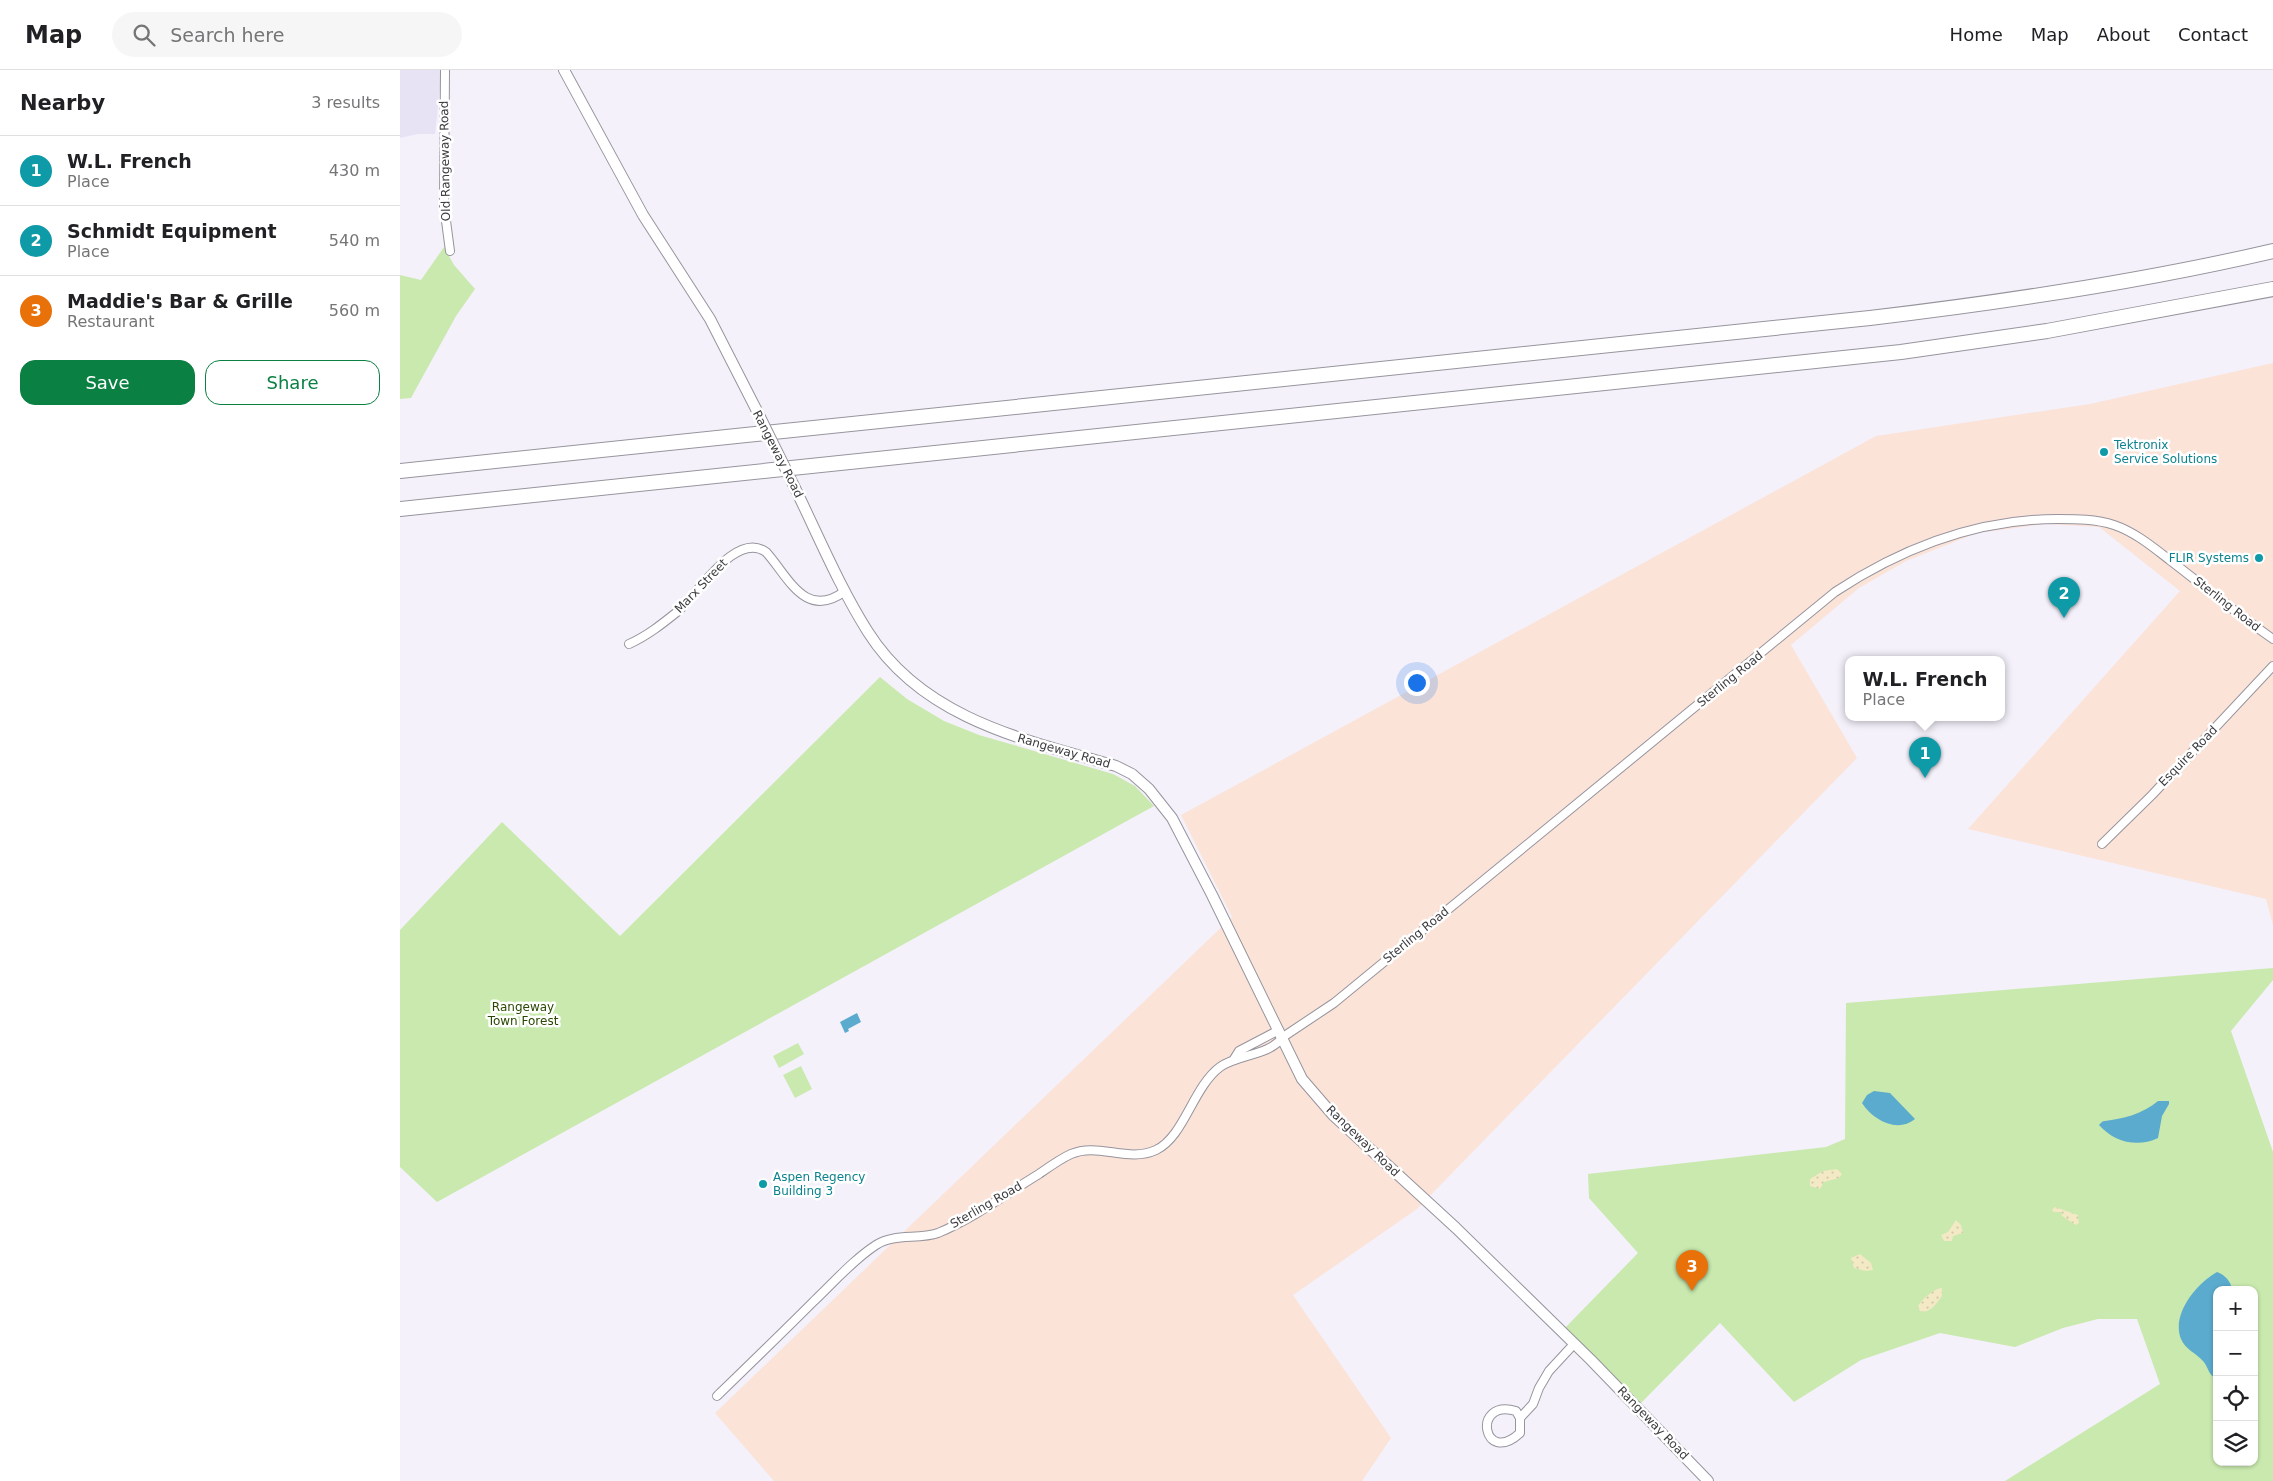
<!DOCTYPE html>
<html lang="en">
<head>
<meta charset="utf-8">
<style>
	:root { --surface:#fff; --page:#f6f6f6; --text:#202124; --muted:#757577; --line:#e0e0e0; --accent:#0b8043 }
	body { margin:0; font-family:"DejaVu Sans",sans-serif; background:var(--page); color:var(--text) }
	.controls { position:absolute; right:15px; bottom:15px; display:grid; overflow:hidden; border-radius:10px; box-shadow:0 1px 4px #0004 }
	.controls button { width:45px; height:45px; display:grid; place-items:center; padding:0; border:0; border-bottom:1px solid var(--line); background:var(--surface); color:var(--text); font:25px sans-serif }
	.you { position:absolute; left:1016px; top:612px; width:18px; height:18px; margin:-12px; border:4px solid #fff; border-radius:50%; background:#1a73e8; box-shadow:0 0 0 8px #1a73e833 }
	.badge { display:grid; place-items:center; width:32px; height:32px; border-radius:50%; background:var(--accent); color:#fff; font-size:16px; font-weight:700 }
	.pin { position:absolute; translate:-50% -41px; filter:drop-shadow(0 1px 2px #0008) }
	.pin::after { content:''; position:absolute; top:26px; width:18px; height:15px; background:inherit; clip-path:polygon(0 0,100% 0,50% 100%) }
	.popup { position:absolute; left:1445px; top:586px; width:160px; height:65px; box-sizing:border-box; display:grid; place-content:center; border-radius:10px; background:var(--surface); filter:drop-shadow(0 1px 4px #0005); font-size:16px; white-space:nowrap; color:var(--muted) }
	.popup b { font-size:19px; color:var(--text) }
	.popup::after { content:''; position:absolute; left:50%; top:100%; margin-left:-10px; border:10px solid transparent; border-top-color:var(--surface) }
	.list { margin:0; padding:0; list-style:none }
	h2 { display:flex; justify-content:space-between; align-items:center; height:65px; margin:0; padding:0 20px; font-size:21px }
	h2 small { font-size:16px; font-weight:400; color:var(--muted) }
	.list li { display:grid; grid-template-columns:32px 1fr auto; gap:15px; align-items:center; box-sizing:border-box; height:70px; padding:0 20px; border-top:1px solid var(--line) }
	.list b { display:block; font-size:19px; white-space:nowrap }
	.list p { margin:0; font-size:16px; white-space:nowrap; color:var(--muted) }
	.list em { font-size:16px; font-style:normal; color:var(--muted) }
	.actions { display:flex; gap:10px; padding:15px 20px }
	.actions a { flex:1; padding:11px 0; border:1px solid var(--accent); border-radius:15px; text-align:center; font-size:18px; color:var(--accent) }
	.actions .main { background:var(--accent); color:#fff }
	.icon { flex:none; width:28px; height:28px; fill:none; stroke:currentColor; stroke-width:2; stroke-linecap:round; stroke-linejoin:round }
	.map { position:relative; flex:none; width:1873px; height:1411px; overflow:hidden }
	header { display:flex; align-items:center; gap:30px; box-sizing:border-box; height:70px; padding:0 25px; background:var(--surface); border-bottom:1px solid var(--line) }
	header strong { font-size:24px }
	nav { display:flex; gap:28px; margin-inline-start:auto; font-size:18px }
	.search { width:350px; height:45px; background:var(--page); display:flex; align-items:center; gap:12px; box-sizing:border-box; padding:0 18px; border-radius:28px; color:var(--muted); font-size:19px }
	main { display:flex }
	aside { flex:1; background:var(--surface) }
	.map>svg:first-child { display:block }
</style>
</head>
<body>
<header>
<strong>Map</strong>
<div class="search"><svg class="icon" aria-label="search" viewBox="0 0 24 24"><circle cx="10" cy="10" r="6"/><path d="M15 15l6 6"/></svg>Search here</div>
<nav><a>Home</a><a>Map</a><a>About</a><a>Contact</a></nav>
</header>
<main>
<aside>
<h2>Nearby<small>3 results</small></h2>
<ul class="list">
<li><span class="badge" style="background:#0f9aa8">1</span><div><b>W.L. French</b><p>Place</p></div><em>430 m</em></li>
<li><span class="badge" style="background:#0f9aa8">2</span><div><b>Schmidt Equipment</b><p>Place</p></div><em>540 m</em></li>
<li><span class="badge" style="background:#e8710a">3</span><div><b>Maddie's Bar &amp; Grille</b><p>Restaurant</p></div><em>560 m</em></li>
</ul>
<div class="actions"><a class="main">Save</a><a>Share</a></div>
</aside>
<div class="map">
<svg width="1873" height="1411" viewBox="0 0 1873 1411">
	<defs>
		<pattern id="sand-dots" width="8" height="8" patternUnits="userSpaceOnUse" patternTransform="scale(1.25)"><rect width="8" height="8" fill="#f3e9c4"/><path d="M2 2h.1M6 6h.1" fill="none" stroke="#d1c9a9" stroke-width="1.8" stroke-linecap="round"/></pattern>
	</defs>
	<rect width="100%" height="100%" fill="#f4f1fb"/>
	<path fill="#e8e3f4" d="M0,0H42L35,64H18L0,68Z"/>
	<path fill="#fbe3d8" d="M1873,293V855L1866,829L1568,759L1780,521L1699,457L1645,454L1577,463L1506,491L1459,518L1391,575L1457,688L1017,1139L893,1225L991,1368L962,1411H374L315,1343L832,847L781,745L1476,366L1690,334Z"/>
	<path fill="#c9e9ae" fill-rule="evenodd" d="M44,177L54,195L75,219L56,246L11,328L0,329V205L21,210Z
		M480,607L507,629L544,651L579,665L713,704L735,716L754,736L37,1132L0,1097V860L102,752L220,866Z
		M1873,898V910L1831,961L1873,1082V1411H1605L1760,1314L1737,1249H1698L1663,1258L1615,1277L1540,1263L1461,1290L1394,1332L1320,1253L1240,1334L1163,1260L1238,1183L1189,1128L1188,1104L1426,1077L1445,1069L1446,933ZM1817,1220H1854V1392H1817Z
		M398,973L404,984L379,998L373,986Z
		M401,996L412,1019L395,1028L383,1005Z"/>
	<path fill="url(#sand-dots)" d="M1437,1099L1442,1104L1439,1108L1424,1112L1420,1119L1410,1116V1109L1423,1101Z
		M1655,1137L1678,1145L1679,1153L1676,1155L1662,1146L1661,1142H1653L1652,1140Z
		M1556,1150L1561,1155L1563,1163L1553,1166L1552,1171H1544L1541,1165L1548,1162Z
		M1460,1184L1471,1193L1473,1200L1466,1201L1454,1198L1451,1188Z
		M1542,1218V1226C1536,1234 1530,1244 1520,1241L1518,1236C1522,1229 1535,1218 1542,1218Z"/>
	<path fill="#5babce" d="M457,943L461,952L448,959L449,961L445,963L440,952Z
		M1474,1021L1490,1023L1515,1049C1497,1064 1472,1049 1462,1033L1467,1025Z
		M1758,1031H1769V1034L1762,1046L1758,1068C1737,1078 1714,1072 1699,1055C1701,1053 1702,1051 1705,1051C1722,1049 1743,1044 1758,1031Z
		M1817,1202C1825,1205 1831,1211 1832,1220H1817V1309C1808,1305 1809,1298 1803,1291C1797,1284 1785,1279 1781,1269C1771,1244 1797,1213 1817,1202Z"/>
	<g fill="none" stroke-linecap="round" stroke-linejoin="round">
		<g stroke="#97949d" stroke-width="10">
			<path id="minor" d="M45,0L44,136L50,181
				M229,574C247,566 262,554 277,542C297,526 335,460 366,482C388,506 405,551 445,521
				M1702,774L1752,725L1873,596
				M834,989L839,981L879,960
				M317,1326C350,1294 382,1263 414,1231C434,1212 453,1190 476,1175C494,1163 518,1170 538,1163C574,1148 606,1124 639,1104C649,1097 660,1089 671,1084C698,1072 728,1093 756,1080C784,1067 793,1017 820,997C838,984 869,986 883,967L934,933L1435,522C1502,478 1577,449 1658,449C1676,449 1696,449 1714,455C1735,462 1754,478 1771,491C1805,517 1838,545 1873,569
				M1120,1348V1363C1083,1397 1071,1328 1116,1341L1120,1348L1133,1334L1139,1318L1149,1301L1174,1274"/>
		</g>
		<g stroke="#97949d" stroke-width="12">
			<path id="tertiary" d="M164,0L243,145L310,249L356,339
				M394,416C418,465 439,516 468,562C523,649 625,670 716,696L732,704L749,719L772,748L812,825L902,1009L933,1045L1056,1158L1191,1290L1308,1411"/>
		</g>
		<g stroke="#97949d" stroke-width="16">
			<path id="motorway" d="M0,401L1470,248C1605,232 1740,212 1873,181
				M0,439L1501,282L1647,261L1873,219"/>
		</g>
		<use href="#minor" stroke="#fff" stroke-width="8"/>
		<use href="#tertiary" stroke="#fff" stroke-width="10"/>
		<use href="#motorway" stroke="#fff" stroke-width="14"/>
		<g stroke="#97949d" stroke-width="12" stroke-linecap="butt">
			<path id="tertiary-bridge" d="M356,339L394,416"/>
		</g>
		<use href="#tertiary-bridge" stroke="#fff" stroke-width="10"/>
	</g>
	<g fill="#0f9aa8" stroke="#fff" stroke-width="2">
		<circle cx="1704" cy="382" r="5"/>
		<circle cx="1859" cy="488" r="5"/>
		<circle cx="363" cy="1114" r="5"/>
	</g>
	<g text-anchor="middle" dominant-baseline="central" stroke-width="5" stroke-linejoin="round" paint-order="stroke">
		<g font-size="12" fill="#3c3b3f" stroke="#fff">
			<text transform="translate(45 91) rotate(-91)">Old Rangeway Road</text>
			<text transform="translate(378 384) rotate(63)">Rangeway Road</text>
			<text transform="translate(301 516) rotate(-46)">Marx Street</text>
			<text transform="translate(1827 534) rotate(38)">Sterling Road</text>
			<text transform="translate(1330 609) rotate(-39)">Sterling Road</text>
			<text transform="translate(664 681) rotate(16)">Rangeway Road</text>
			<text transform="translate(1788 686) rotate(-46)">Esquire Road</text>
			<text transform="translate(1016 865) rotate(-39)">Sterling Road</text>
			<text transform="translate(963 1071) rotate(44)">Rangeway Road</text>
			<text transform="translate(586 1135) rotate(-30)">Sterling Road</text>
			<text transform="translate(1253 1353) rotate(46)">Rangeway Road</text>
		</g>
		<g font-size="12" fill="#0d838f" stroke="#fff" text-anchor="start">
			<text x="1714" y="375">Tektronix<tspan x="1714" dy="14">Service Solutions</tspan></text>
			<text x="1849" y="488" text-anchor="end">FLIR Systems</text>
			<text x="373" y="1107">Aspen Regency<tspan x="373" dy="14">Building 3</tspan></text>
		</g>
		<g font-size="12" fill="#2a4801" stroke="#fff">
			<text x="123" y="937">Rangeway<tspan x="123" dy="14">Town Forest</tspan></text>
		</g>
	</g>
</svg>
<div class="controls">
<button>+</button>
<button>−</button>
<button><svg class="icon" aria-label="locate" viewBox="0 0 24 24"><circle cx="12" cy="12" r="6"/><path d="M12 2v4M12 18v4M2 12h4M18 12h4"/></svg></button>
<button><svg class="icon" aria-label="layers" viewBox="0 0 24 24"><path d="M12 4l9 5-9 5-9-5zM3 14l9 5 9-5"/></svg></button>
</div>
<div class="you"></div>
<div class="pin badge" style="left:1525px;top:708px;background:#0f9aa8">1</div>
<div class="popup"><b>W.L. French</b>Place</div>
<div class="pin badge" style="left:1664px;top:548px;background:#0f9aa8">2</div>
<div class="pin badge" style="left:1292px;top:1221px;background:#e8710a">3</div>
</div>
</main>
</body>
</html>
